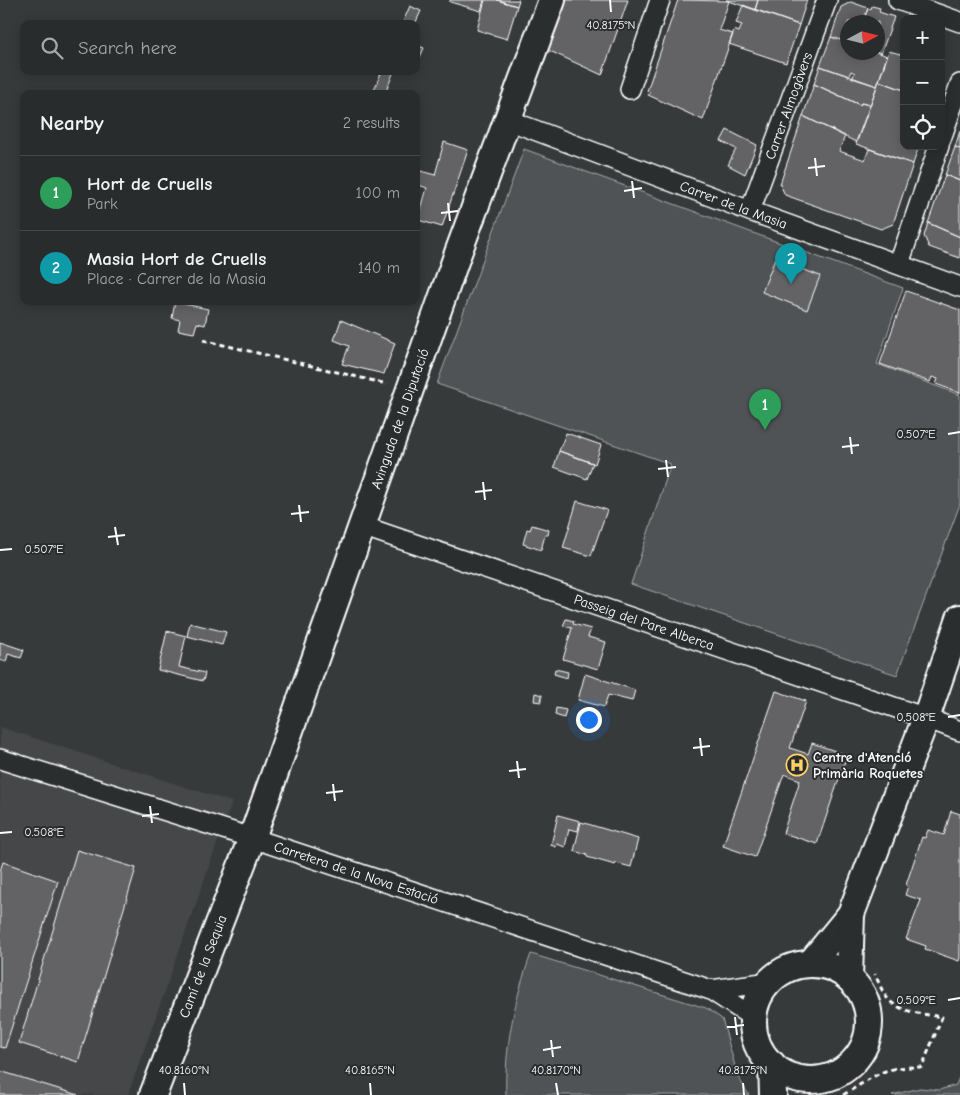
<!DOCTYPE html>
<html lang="en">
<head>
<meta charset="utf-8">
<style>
	:root { --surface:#292c2c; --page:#353838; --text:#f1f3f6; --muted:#a5a7a9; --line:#454848; --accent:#95b2f1 }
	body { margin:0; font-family:"Comic Neue",sans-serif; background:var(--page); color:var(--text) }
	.controls { position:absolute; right:15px; top:15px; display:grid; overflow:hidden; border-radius:10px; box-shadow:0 2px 12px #0003 }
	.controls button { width:45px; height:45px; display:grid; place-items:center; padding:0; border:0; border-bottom:1px solid var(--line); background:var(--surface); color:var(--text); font:25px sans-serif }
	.compass { position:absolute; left:840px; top:15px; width:45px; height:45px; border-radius:50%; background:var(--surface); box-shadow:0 2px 12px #0003; rotate:83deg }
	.you { position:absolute; left:588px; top:719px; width:18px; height:18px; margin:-12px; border:4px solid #fff; border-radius:50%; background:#1a73e8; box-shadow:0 0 0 8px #1a73e833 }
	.badge { display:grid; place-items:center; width:32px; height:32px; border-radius:50%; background:var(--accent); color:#fff; font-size:16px; font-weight:700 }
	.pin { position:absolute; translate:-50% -41px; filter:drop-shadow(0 1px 2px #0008) }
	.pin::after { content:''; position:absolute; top:26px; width:18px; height:15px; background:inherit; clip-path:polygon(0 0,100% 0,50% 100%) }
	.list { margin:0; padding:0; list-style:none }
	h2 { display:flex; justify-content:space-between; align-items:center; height:65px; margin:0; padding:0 20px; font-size:21px }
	h2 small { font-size:16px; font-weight:400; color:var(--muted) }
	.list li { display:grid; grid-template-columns:32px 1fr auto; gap:15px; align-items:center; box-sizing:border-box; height:75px; padding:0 20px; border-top:1px solid var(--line) }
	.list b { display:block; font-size:19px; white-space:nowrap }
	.list p { margin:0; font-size:16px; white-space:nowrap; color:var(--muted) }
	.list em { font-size:16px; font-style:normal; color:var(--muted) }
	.icon { flex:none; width:28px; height:28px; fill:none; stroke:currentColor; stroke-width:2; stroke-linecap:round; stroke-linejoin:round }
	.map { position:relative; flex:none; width:960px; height:1095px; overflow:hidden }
	.search { position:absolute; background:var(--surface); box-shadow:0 2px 12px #0003; left:20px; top:20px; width:400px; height:55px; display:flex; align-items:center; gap:12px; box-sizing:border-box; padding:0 18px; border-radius:10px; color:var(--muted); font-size:19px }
	.panel { position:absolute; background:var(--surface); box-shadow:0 2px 12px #0003; left:20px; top:90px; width:400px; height:215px; border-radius:10px }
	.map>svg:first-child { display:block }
</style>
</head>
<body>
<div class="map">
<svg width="960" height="1095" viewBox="0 0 960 1095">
	<rect width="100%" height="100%" fill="#373a3b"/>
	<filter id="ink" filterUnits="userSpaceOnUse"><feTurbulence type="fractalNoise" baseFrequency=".02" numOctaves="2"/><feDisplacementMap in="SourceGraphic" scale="10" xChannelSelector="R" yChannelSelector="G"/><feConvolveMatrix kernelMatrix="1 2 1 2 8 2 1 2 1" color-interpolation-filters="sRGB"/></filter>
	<g filter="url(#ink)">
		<path fill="#444748" d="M0,727L232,802L128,1095H0Z"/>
		<path fill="#505354" stroke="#a8a9aa" d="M524,149L903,288L877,364L960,395V504L897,675L631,584L671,464L437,384Z
			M531,954L706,1008L722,1019L738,1077L749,1095H506C504,1048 515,998 531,954Z
			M960,1075V1095H892L920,1088L939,1090L956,1085Z"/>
		<path fill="#636465" stroke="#fff" d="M450,0H484L481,11L450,2Z
			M485,0H497L517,6L507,39L477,30Z
			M497,0H519L517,6Z
			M555,0H628L602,75L539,46Z
			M678,0L729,1L719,30L733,34L703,120L648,95L650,92L647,91Z
			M726,0H758L755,10Z
			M758,0H807L799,25L755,10Z
			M851,2L868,8L863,22H848V42L831,37L841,7Z
			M743,5L799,25L786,63L729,44L734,30L739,32L742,25L736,23Z
			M410,6L421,11L415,24H402Z
			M872,6L880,8L879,12L894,17L881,54L877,52L878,22H863L868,8L871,9Z
			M831,37L848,42V52H877L887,56L877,86L852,78L855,73L851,71L849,76L820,66Z
			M416,45L424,48L417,64L416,63Z
			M889,51L904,55V90L879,81Z
			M820,66L877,86L870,105L861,103L860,105L814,84Z
			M382,71H394L385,94H372Z
			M879,81L904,90V146H919L913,164L856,144Z
			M814,84L860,105L861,103L870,105L856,142L803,116Z
			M803,116L845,136L839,151L865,160L869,149L913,164L893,224L881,229L785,195L780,184Z
			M727,130L757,145L745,174L728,165L736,149L721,141Z
			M960,131V149L955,147Z
			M444,142L468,150L442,227L418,220L427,188L416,184V173L417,170L435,175Z
			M955,147L960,149V181L945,175Z
			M945,175L960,181V237L928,223Z
			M928,223L960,237V258L929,247L924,236Z
			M775,259L820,276L807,310L762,292Z
			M906,291L960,310V393L936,384L938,379L932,377L930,382L880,364Z
			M175,302L208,309L205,325L197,323L194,333L178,330L180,320L172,318Z
			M341,320L395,343L384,374L342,364L349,346L334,340Z
			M566,433L601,445L595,464L559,451Z
			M559,451L593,463L587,479L554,467Z
			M577,501L607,510L591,556L563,548Z
			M532,525L549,530L548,535H545L541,550L523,544L527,529L530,530Z
			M566,619L574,621L573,624L591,629L588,637L606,642L598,669L563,659L572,628L563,626Z
			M190,623L226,632L222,645L187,636Z
			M167,631L186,636L179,667L205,673L203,681L158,670Z
			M0,642L24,650L21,658L8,654L6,662L0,660Z
			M555,669L568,672L567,678L554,674Z
			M585,674L635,690L632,701L608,695L604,707L578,700Z
			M776,691L806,701L790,748L808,754L812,743L847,755L817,844L783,833L800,780L784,774L755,857L723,846Z
			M535,693L542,695L541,702L534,701Z
			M556,708L566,710L564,718L555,715Z
			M951,811L960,814V958L959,961L925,949L926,946L906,939L921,900L905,895L908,886L906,885L922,837L925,838L928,830L944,835Z
			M558,815L580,821L578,831L569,829L565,847L557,844L556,847L551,845Z
			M581,822L638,839L631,867L616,863L615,865L587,857V855L574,851Z
			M77,850L136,868L78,1062L19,1043Z
			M3,862L58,881L5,1048L0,1047V871Z
			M0,1071L78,1095H0Z"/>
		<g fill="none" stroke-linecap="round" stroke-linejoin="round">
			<g stroke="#fff" stroke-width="22">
				<g id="street">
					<path d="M898,0L960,22"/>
					<path d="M630,89L660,0"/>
					<path id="s1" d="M508,120L750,211L960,287"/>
					<path d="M941,139L960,84"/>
					<path id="s2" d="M750,211L827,0"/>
					<path d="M899,264L939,146"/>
					<path id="s3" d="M362,526L926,718L960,731"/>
					<path id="s4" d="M0,759L252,838L711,990L754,1018"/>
					<path d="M711,990L770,982"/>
				</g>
			</g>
			<g stroke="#fff" stroke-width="30">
				<g id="secondary">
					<path d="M810,964L851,914"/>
					<circle cx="811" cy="1022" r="58"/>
					<path d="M849,978L851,914L926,718L960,618"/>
					<path d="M772,1064L773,1095"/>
					<path id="s5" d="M153,1095L252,838L458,253L552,0"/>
				</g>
			</g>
			<path stroke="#fff" stroke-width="3" stroke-dasharray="5 4" stroke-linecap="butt" d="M203,340L387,384
				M843,1095C876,1076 881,1066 922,1067L942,1017C926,1014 903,1013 891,1002C883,995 879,983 875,974"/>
			<use href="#street" stroke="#2a2d2e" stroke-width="19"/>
			<use href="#secondary" stroke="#2a2d2e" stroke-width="26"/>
		</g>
	</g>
	<path fill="none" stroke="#fff" stroke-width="2" d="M610,0L611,12M815,158L817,176M808,168L825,166M632,181L634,198M624,191L642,188M448,203L450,221M441,213L458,211M948,434L960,432M850,437L852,454M842,447L859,445M666,460L668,477M658,469L676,467M483,482L485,500M475,492L492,490M299,505L301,522M291,514L309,512M115,527L118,545M108,537L125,535M0,550L12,549M948,717L960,715M700,738L702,756M693,748L710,746M517,761L519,778M509,771L526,769M333,784L335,801M326,793L343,791M150,806L152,823M142,816L159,814M0,833L12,832M948,1000L960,998M735,1017L737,1035M727,1027L744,1025M551,1040L553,1057M543,1050L561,1047M184,1083L185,1095M370,1083L371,1095M556,1083L558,1095M743,1083L744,1095"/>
	<defs>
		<g id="hospital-ring" transform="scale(1.125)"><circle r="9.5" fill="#2a2d2e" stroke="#ffd166" stroke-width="1.5"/><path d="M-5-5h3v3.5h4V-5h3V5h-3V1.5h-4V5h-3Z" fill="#ffd166"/></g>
	</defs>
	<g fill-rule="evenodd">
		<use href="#hospital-ring" x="797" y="765"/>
	</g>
	<g text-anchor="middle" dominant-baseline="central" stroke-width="4" stroke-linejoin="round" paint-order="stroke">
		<g font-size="14" fill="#fff" stroke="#2a2d2e">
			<text stroke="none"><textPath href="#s2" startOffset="112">Carrer Almogàvers</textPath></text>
			<text stroke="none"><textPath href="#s1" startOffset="241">Carrer de la Masia</textPath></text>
			<text stroke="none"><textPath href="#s5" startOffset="720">Avinguda de la Diputació</textPath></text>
			<text stroke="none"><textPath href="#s3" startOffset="298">Passeig del Pare Alberca</textPath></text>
			<text stroke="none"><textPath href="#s4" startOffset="374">Carretera de la Nova Estació</textPath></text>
			<text stroke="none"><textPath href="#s5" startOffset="138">Camí de la Sequia</textPath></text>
		</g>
		<g font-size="14" font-weight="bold" fill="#fff" stroke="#2a2d2e" text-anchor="start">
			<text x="813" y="757">Centre d'Atenció<tspan x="813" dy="16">Primària Roquetes</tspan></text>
		</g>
	</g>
	<g font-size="12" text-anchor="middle" fill="#fff" stroke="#2a2d2e" stroke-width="4" stroke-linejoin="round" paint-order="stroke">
		<text x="611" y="29">40.8175°N</text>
		<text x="916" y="438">0.507°E</text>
		<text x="44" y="553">0.507°E</text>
		<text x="916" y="721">0.508°E</text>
		<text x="44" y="836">0.508°E</text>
		<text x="916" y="1004">0.509°E</text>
		<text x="184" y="1074">40.8160°N</text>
		<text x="370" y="1074">40.8165°N</text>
		<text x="556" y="1074">40.8170°N</text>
		<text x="743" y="1074">40.8175°N</text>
	</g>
</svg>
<div class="controls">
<button>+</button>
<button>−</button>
<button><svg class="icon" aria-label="locate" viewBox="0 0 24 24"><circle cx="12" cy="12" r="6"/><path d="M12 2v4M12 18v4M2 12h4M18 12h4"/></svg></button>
</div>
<svg class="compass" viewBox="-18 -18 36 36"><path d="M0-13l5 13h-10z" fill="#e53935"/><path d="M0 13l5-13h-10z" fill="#a5a7a9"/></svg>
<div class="you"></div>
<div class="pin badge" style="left:765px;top:430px;background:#2e9e5b">1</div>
<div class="pin badge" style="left:791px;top:284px;background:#0f9aa8">2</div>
<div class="search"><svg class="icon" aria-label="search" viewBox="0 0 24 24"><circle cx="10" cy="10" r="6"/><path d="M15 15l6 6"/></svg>Search here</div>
<section class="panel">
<h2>Nearby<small>2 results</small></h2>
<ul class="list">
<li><span class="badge" style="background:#2e9e5b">1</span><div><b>Hort de Cruells</b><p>Park</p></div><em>100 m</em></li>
<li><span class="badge" style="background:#0f9aa8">2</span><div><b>Masia Hort de Cruells</b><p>Place · Carrer de la Masia</p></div><em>140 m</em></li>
</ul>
</section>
</div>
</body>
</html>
